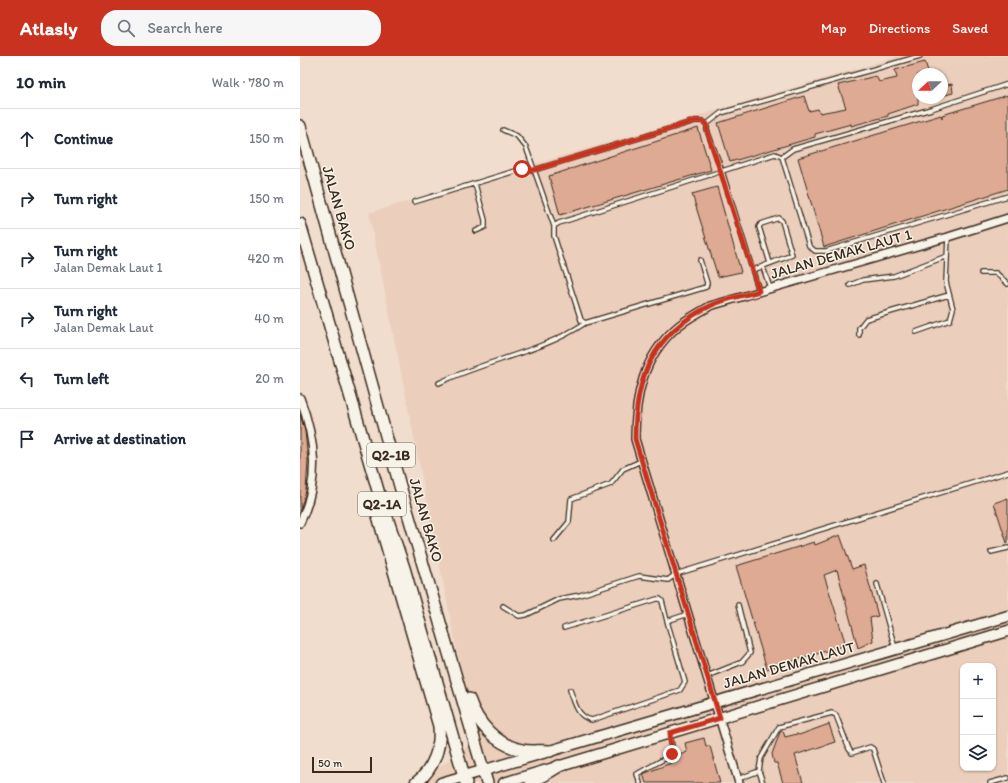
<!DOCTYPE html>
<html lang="en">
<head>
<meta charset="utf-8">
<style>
	:root { --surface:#fff; --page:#f6f6f7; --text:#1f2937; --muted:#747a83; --line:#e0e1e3; --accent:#c8321e }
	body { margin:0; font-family:Itim,sans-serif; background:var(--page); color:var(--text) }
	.controls { position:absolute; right:12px; bottom:12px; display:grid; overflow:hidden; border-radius:8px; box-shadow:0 1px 3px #0004 }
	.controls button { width:36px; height:36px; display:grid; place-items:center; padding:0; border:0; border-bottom:1px solid var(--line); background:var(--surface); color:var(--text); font:20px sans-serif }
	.compass { position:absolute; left:612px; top:12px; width:36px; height:36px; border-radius:50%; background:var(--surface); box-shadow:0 1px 3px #0004; rotate:248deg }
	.scale { position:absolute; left:12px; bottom:10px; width:60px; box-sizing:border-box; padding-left:4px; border:2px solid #3b2a1e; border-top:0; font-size:11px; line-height:14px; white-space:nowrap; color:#3b2a1e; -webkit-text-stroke:3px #f7f3e8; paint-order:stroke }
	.stop { position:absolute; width:12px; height:12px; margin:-9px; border:3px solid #c8321e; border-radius:50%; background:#fff }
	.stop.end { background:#c8321e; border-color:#fff; box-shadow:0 1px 4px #0008 }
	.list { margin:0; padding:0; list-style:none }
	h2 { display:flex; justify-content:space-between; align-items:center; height:52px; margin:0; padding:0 16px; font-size:17px }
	h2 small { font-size:13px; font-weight:400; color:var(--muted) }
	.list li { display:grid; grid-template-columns:26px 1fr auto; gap:12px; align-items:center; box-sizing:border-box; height:60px; padding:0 16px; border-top:1px solid var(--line) }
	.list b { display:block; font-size:15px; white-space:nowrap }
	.list p { margin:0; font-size:13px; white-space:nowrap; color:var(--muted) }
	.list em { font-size:13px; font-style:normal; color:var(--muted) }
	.icon { flex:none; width:22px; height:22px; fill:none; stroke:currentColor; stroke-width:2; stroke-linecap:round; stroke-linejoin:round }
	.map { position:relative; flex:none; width:708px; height:727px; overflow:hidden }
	header { display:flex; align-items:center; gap:24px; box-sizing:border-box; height:56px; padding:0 20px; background:var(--accent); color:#fff }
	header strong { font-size:19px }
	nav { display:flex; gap:22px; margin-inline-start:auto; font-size:14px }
	.search { width:280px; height:36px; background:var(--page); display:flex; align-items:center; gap:10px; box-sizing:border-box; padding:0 14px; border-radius:16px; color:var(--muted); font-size:15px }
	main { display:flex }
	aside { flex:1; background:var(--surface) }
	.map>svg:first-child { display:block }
</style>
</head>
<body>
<header>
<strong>Atlasly</strong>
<div class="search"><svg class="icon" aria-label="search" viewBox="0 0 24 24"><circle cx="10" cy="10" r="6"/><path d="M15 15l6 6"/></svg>Search here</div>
<nav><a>Map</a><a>Directions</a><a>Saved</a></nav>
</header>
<main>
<aside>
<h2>10 min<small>Walk · 780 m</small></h2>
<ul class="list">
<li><svg class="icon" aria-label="ahead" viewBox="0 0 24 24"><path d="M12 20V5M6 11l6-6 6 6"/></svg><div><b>Continue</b></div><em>150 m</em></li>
<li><svg class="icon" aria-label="right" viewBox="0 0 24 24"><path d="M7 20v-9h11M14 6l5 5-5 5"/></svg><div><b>Turn right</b></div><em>150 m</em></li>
<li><svg class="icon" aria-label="right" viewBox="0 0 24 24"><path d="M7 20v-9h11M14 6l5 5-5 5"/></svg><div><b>Turn right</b><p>Jalan Demak Laut 1</p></div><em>420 m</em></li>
<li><svg class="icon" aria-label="right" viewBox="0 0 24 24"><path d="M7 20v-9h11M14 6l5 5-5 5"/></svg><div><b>Turn right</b><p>Jalan Demak Laut</p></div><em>40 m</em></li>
<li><svg class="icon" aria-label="left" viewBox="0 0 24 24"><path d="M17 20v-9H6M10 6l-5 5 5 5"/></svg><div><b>Turn left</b></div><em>20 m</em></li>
<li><svg class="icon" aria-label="arrive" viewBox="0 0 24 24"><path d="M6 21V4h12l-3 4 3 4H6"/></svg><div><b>Arrive at destination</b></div></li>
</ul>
</aside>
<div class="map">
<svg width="708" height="727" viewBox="0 0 708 727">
	<rect width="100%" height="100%" fill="#f0ddce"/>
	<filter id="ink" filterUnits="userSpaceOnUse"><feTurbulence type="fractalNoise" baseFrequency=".025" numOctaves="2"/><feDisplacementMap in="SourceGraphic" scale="8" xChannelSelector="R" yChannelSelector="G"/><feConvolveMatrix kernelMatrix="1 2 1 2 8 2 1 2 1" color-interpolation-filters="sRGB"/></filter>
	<g filter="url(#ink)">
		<path fill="#ebcebc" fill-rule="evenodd" d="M600,0H708V727H118L175,685L69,157ZM618,18H642V42H618ZM663,610H693V712H663Z"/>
		<path fill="#deaa93" stroke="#3b2a1e" d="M625,6L629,18H618V48L588,58V60L551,70V68L515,78V81L430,106L418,67L504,40L509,55L518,53L520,57L546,52L538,29L576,20L579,26L597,22L595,14Z
			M652,28L653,37L642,40V30Z
			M708,39V133L524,191L498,102L641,59L642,62V59Z
			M398,72L411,114L260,159L249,120Z
			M417,131L441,216L418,221L392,138Z
			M0,358L5,375L8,405L6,435L0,454Z
			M708,442V487H707L694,447Z
			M540,479L552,513L564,509L578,560L570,562L573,585L558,592L537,514L524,519L546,589L467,613L436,510L514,486L515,489Z
			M529,668L535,686L495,699L503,727H483L477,707H474L472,698L480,676L483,675L485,681L497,678L499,679Z
			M404,682L406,690H410L420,727H346L343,718L371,707L370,703L387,696L385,687Z"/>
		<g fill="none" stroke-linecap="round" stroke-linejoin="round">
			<g stroke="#3b2a1e" stroke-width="6">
				<path id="service" d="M620,0L421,57L407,68V74L422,115L475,98L482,101L509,190L515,195H526L708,140
					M203,74L217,80L226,91L254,170V180L281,264L285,267L406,231L407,227L400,204
					M482,101L493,93L631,53L708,28
					M175,128L185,164V171L176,175
					M114,146L222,113L234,114L395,65H402L407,68
					M254,170L259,167L422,115L459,235
					M463,211L470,232
					M453,214L492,199L482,165L479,162L461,168L459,171L470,207
					M681,217H696L708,228
					M550,229L563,224L594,220L647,200
					M616,276L650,264L653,253L646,226L648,181
					M559,279V272L566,263L649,239
					M139,327C186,304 241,297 285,267
					M254,484L269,466L271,443L311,428L323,413L341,405
					M691,496L708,492
					M577,528L595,592
					M203,550L219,560L226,559L259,543L280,539L339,520L368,524L376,518L708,416
					M264,572L357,543H360L362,545L367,565
					M407,620L442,606L450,597L438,549
					M270,634C275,647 277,661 292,664L380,634L385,626L367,565L388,558
					M459,715L461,702L479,671L532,657L536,659L549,693L552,697L570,691L573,693L584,727
					M438,723L459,715L463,727
					M340,727L337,718L373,698L370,678
					M690,727L708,722"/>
			</g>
			<g stroke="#3b2a1e" stroke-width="10">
				<path id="minor" d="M0,342C16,385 20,425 0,467
					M439,727L335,383C335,340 343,301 376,272C386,263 399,257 410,250L648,181L708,162"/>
			</g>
			<g stroke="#3b2a1e" stroke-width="13">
				<path id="secondary" d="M141,727L708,560
					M204,727L708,575"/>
			</g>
			<g stroke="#3b2a1e" stroke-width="14">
				<path id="primary" d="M0,70L100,430L187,727
					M0,168L79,438L104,512L166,727
					M78,444L76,453L139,670C141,691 134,713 116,727
					M169,643C177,667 196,689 222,694C231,696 241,694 250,695
					M231,727L259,710"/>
			</g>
			<use href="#service" stroke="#f7f3e8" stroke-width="3.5"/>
			<use href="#minor" stroke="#f7f3e8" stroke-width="7"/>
			<use href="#secondary" stroke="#f7f3e8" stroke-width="10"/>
			<use href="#primary" stroke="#f7f3e8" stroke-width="11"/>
		</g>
	</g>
	<g fill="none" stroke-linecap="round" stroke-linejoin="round" filter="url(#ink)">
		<path stroke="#c8321e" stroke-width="5" d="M222,113L234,114L395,65H402L407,68V74L459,235C443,240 424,243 410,250C352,278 335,322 335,383L420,662L370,677L372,698"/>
	</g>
	<g text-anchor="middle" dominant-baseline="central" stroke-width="3" stroke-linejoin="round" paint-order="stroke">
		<g fill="#f7f3e8" stroke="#73665b" stroke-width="1">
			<rect x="67" y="387" width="48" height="24" rx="3"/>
			<rect x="58" y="436" width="48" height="24" rx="3"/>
		</g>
		<g font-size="14" font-weight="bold" fill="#3b2a1e">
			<text x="91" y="399">Q2-1B</text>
			<text x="82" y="448">Q2-1A</text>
		</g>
		<g font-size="15" fill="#3b2a1e" stroke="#f7f3e8">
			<text transform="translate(39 152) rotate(74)">JALAN BAKO</text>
			<text transform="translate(541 198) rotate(-16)">JALAN DEMAK LAUT 1</text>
			<text transform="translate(126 464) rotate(74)">JALAN BAKO</text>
			<text transform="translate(489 609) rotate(-16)">JALAN DEMAK LAUT</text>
		</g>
	</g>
</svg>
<div class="controls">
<button>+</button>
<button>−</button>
<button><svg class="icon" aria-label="layers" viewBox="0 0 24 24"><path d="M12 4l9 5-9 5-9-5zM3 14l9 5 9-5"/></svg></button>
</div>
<svg class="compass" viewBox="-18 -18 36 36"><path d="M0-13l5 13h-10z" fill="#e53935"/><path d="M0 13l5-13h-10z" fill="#747a83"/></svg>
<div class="scale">50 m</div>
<div class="stop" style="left:222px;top:113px"></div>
<div class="stop end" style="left:372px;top:698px"></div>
</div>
</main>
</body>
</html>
